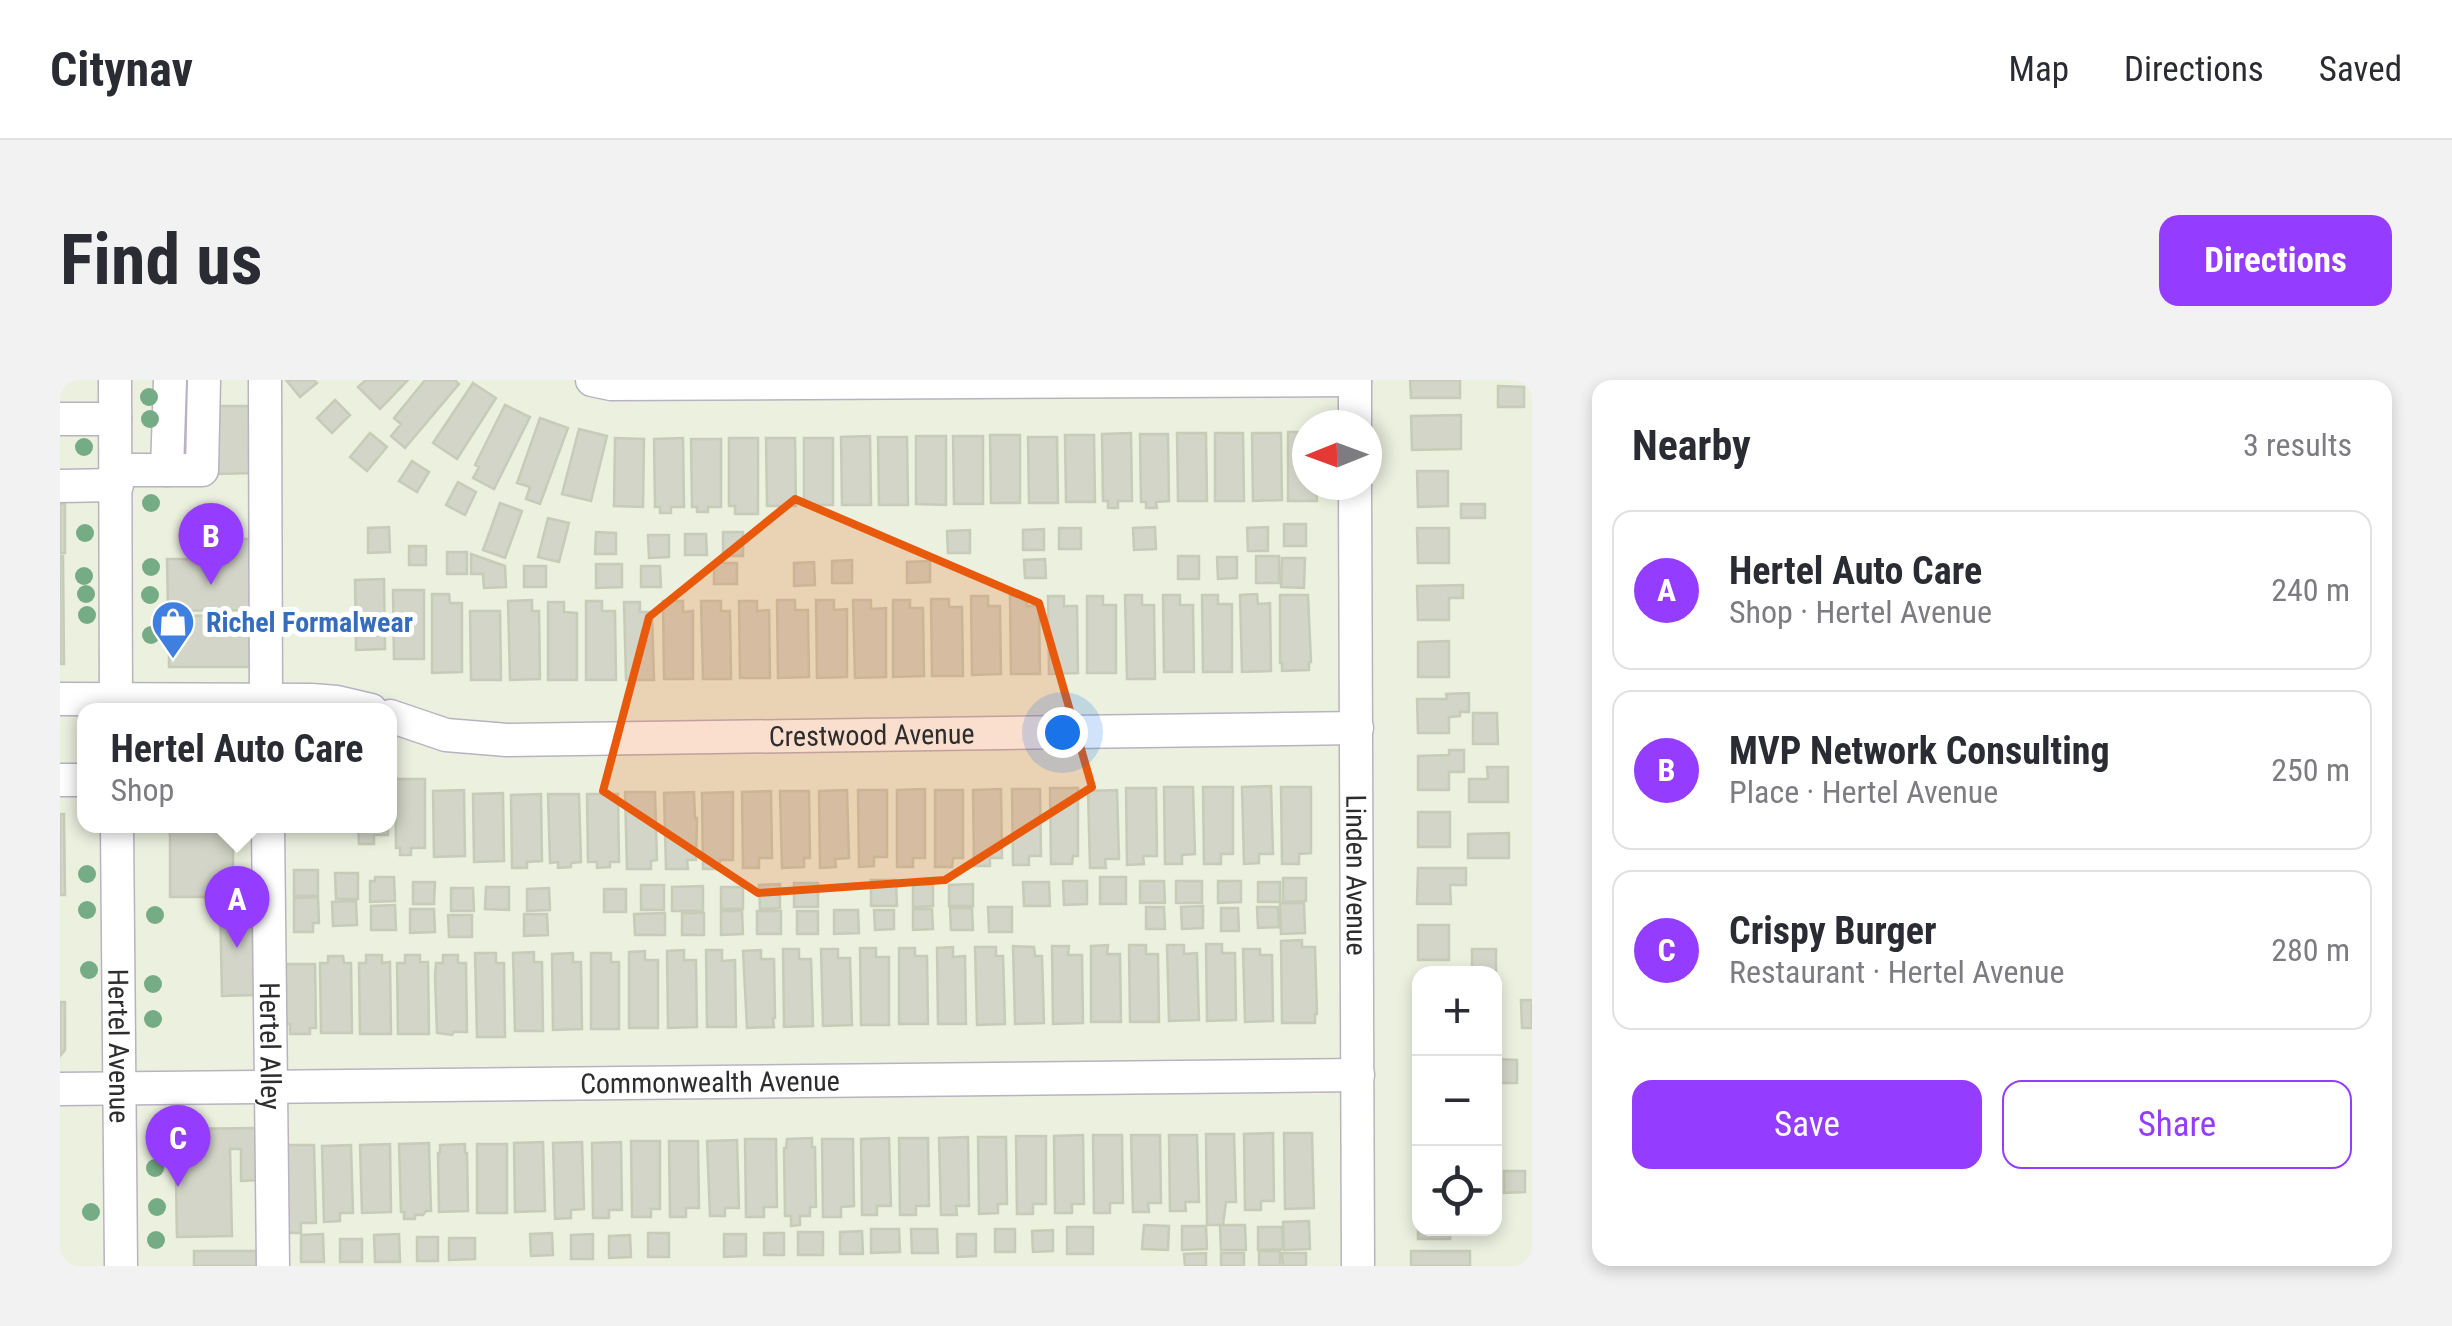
<!DOCTYPE html>
<html lang="en">
<head>
<meta charset="utf-8">
<style>
	:root { --surface:#fff; --page:#f2f2f3; --text:#2b2b33; --muted:#7c7c81; --line:#e1e1e2; --accent:#943cff }
	body { margin:0; font-family:"Roboto Condensed",sans-serif; background:var(--page); color:var(--text) }
	.controls { position:absolute; right:30px; bottom:30px; display:grid; overflow:hidden; border-radius:20px; box-shadow:0 5px 15px #0003 }
	.controls button { width:90px; height:90px; display:grid; place-items:center; padding:0; border:0; border-bottom:2px solid var(--line); background:var(--surface); color:var(--text); font:50px sans-serif }
	.compass { position:absolute; left:1232px; top:30px; width:90px; height:90px; border-radius:50%; background:var(--surface); box-shadow:0 5px 15px #0003; rotate:269deg }
	.you { position:absolute; left:1002px; top:352px; width:35px; height:35px; margin:-25px; border:8px solid #fff; border-radius:50%; background:#1a73e8; box-shadow:0 0 0 15px #1a73e833 }
	.badge { display:grid; place-items:center; width:65px; height:65px; border-radius:50%; background:var(--accent); color:#fff; font-size:32px; font-weight:700 }
	.pin { position:absolute; translate:-50% -82px; filter:drop-shadow(0 2px 5px #0008) }
	.pin::after { content:''; position:absolute; top:52px; width:35px; height:30px; background:inherit; clip-path:polygon(0 0,100% 0,50% 100%) }
	.popup { position:absolute; left:17px; top:323px; width:320px; height:130px; box-sizing:border-box; display:grid; place-content:center; border-radius:20px; background:var(--surface); filter:drop-shadow(0 2px 8px #0005); font-size:32px; white-space:nowrap; color:var(--muted) }
	.popup b { font-size:38px; color:var(--text) }
	.popup::after { content:''; position:absolute; left:50%; top:100%; margin-left:-20px; border:20px solid transparent; border-top-color:var(--surface) }
	.list { margin:0; padding:0; list-style:none }
	h2 { display:flex; justify-content:space-between; align-items:center; height:130px; margin:0; padding:0 40px; font-size:42px }
	h2 small { font-size:32px; font-weight:400; color:var(--muted) }
	.list li { display:grid; grid-template-columns:65px 1fr auto; gap:30px; align-items:center; box-sizing:border-box; height:160px; margin:0 20px 20px; padding:0 20px; border:2px solid var(--line); border-radius:20px }
	.list b { display:block; font-size:38px; white-space:nowrap }
	.list p { margin:0; font-size:32px; white-space:nowrap; color:var(--muted) }
	.list em { font-size:32px; font-style:normal; color:var(--muted) }
	.actions { display:flex; gap:20px; padding:30px 40px }
	.actions a { flex:1; padding:22px 0; border:2px solid var(--accent); border-radius:20px; text-align:center; font-size:35px; color:var(--accent) }
	.actions .main { background:var(--accent); color:#fff }
	.icon { flex:none; width:55px; height:55px; fill:none; stroke:currentColor; stroke-width:2; stroke-linecap:round; stroke-linejoin:round }
	.map { position:relative; flex:none; width:1472px; height:886px; overflow:hidden; border-radius:20px }
	header { display:flex; align-items:center; gap:60px; box-sizing:border-box; height:140px; padding:0 50px; background:var(--surface); border-bottom:2px solid var(--line) }
	header strong { font-size:48px }
	nav { display:flex; gap:55px; margin-inline-start:auto; font-size:35px }
	.intro { display:flex; align-items:center; justify-content:space-between; box-sizing:border-box; height:240px; padding:0 60px }
	h1 { margin:0; font-size:70px }
	.button { padding:25px 45px; border-radius:20px; background:var(--accent); color:#fff; font-size:35px; font-weight:700 }
	main { display:flex; gap:60px; padding:0 60px }
	aside { flex:1; background:var(--surface); border-radius:20px; box-shadow:0 5px 15px #0003 }
	.map>svg:first-child { display:block }
</style>
</head>
<body>
<header>
<strong>Citynav</strong>
<nav><a>Map</a><a>Directions</a><a>Saved</a></nav>
</header>
<div class="intro"><h1>Find us</h1><a class="button">Directions</a></div>
<main>
<div class="map">
<svg width="1472" height="886" viewBox="0 0 1472 886">
	<rect width="100%" height="100%" fill="#ecf0df"/>
	<path fill="#d2d5c7" stroke="#c6ccb7" stroke-width="2.5" d="M226,0H254L257,3L240,17Z
		M306,0H348L320,29L298,7Z
		M365,0H395L399,4L345,68L331,56L341,44L334,38Z
		M1350,0H1400V18H1351Z
		M413,3L436,18L397,79L373,63Z
		M1438,6L1464,7V27H1438Z
		M275,20L290,35L272,53L257,38Z
		M445,25L470,37L434,109L413,98L419,87L415,85Z
		M156,26H194L195,93L157,94Z
		M1401,35V69L1352,70L1351,36Z
		M480,38L508,48L480,124L466,119L470,107L457,103Z
		M519,49L547,56L531,121L502,114Z
		M1228,52H1247V105H1256L1257,121H1228Z
		M310,53L327,67L307,91L290,77Z
		M1071,53L1072,121H1058V128H1048V121H1043L1042,54Z
		M1117,53H1146L1147,121H1118Z
		M1155,53H1183L1184,121H1155Z
		M1192,53H1221L1222,120L1193,121Z
		M1080,54H1108L1109,121L1096,122L1097,128H1086V122H1081Z
		M930,55H960V123H931Z
		M1005,55H1034L1035,122H1006Z
		M810,56L811,125H782L781,57Z
		M856,56H886V125L856,124Z
		M893,56H923V124H894Z
		M818,57H847L848,125H819Z
		M968,57H997L998,123H969Z
		M555,58L584,59L583,127L554,126Z
		M623,58L624,127H611V133H600V127H595L594,59Z
		M669,58H698V134H675V126H669Z
		M706,58H735L736,126H707Z
		M744,58H773V125H744Z
		M631,59H661V127H648V132H637V127H632Z
		M352,81L369,92L357,112L339,101Z
		M1357,91H1388V126L1358,127Z
		M398,102L416,112L405,135L386,125Z
		M440,123L462,131L445,178L423,170Z
		M0,124H5V173H0Z
		M1401,124H1425V138H1401Z
		M488,138L509,143L499,182L478,177Z
		M1224,144H1246V166H1224Z
		M329,147L330,172L308,173V148Z
		M1095,147L1096,169L1074,170L1073,148Z
		M1208,147V171H1188L1187,148Z
		M999,148H1021V169H999Z
		M1357,148H1389V183H1358Z
		M984,149V170H963V150Z
		M910,150V173H888L887,151Z
		M536,152L556,153V174H535Z
		M663,152H683V176H663Z
		M625,154H646L647,175H625Z
		M588,155H609V177L589,178Z
		M163,159H194V230L108,231L107,179H163Z
		M349,166H366V185H349Z
		M387,172H407V194H387Z
		M411,174L445,186L446,207L424,208L423,194H411Z
		M0,176H3L4,284H0Z
		M1118,176H1139V199H1118Z
		M1196,176H1219V203H1196Z
		M1157,177H1177V198L1158,199Z
		M1222,178H1245L1244,208L1221,207Z
		M985,179L986,198H965L964,180Z
		M792,180V203H772V181Z
		M870,181V202L847,203V182Z
		M754,182L755,205L734,206V183Z
		M654,183H677V204H654Z
		M536,184H562V207L536,208Z
		M464,186H486V207H464Z
		M581,186H600L601,207H581Z
		M324,199L325,269L296,270L295,200Z
		M1403,205V218H1389V240H1358L1357,206Z
		M333,210H364V279H334Z
		M372,214H389L390,223H402V292L372,293Z
		M1197,214L1198,224L1210,223L1211,291L1182,292L1180,215Z
		M1065,215H1082V225H1094L1095,299H1067Z
		M1103,215H1120V225H1133L1134,292H1104Z
		M1142,215H1158V224H1172V292H1143Z
		M1220,215H1248L1251,282H1249V290L1222,291V283H1220Z
		M911,216H928V226H940L941,294L912,295Z
		M950,216H966L967,226H979L980,294H951Z
		M988,216H1004V226H1017L1018,293L989,294Z
		M1027,216H1043V225H1056V293H1027Z
		M871,219H889V227H902L903,296H872Z
		M472,220V231H479L480,299L450,300L448,221Z
		M717,220H735V230H748L749,297L718,298Z
		M756,220H774V230L787,229V297L757,298Z
		M793,220H811V229L826,228V297L795,298Z
		M833,220H850V228H863L864,296L833,297Z
		M526,221H542V231H555L556,300H526Z
		M603,221H623V232L633,231V299H604Z
		M641,221H661V231H670L671,299H643Z
		M679,221H697V231L709,230L710,298H680Z
		M488,222H504V232L517,233V300H488Z
		M564,222H580V232H592L594,300H566Z
		M410,231H440L441,300H411Z
		M194,235L195,287H109V236Z
		M1389,261V297H1358V262Z
		M1409,313V332H1400V336L1389,337V353H1358L1357,319H1387L1386,314Z
		M1413,333H1437L1438,364H1413Z
		M1389,370H1404V392H1389V410H1358V376L1389,375Z
		M1427,387H1448V422H1409V399H1428Z
		M335,399H365V468H351V475H340V468H336Z
		M1211,406L1213,474H1199V483L1184,484L1182,407Z
		M1104,407H1133L1135,474L1122,475V484H1105Z
		M1143,407H1173V474H1161V484H1144Z
		M1221,407H1251V473L1239,474V484H1222Z
		M990,408H1018V476H1013L1012,484H991Z
		M1066,408H1096L1097,476H1083L1084,484L1067,485Z
		M865,409V478H853V487H837V410Z
		M941,409L942,478H930V486H914L913,410Z
		M952,409H980L981,476H969V485H953Z
		M404,410L405,476L374,477L373,411Z
		M787,410L789,478L775,479L776,487L760,488L759,411Z
		M798,410H827V477H814V486L799,487Z
		M875,410H903V478H893L892,487H875Z
		M1057,410L1059,479H1045L1046,488H1030L1028,411Z
		M711,411L712,478H699V488H683L682,412Z
		M720,411H749L750,478H744V487L722,488Z
		M565,412H595L597,480L591,481V489H567Z
		M634,412L635,438H637L636,480H627L628,489H606L604,413Z
		M673,412V480H660L659,489H643L642,413Z
		M443,413L444,481L414,482L413,414Z
		M481,414L482,481L467,482V488H452L451,415Z
		M488,414H519L521,482L511,483V487L498,488V482L490,483Z
		M527,414H558L559,482H550V487L537,488V482H528Z
		M1358,432H1390V467H1358Z
		M0,434H4L5,515H0Z
		M110,446H173V517H110Z
		M298,446H328V455H314V464H299Z
		M1449,453V478H1408V454Z
		M1358,488H1406V505H1390L1391,524H1357Z
		M234,490H258V516H234Z
		M275,493H298V519H276Z
		M315,497H334L335,521L310,522V501H315Z
		M1040,497H1066V524H1040Z
		M1223,498H1246V521L1223,522Z
		M811,500H836L837,526H811Z
		M1003,501H1027V524L1004,525Z
		M1080,501H1104L1105,523H1080Z
		M1116,501H1142V523H1116Z
		M1158,501H1181V522L1158,523Z
		M353,502H375L374,524H353Z
		M963,502H989L990,526H964Z
		M1198,502H1220V522H1198Z
		M734,503H758V527H734Z
		M720,504V528L700,529L699,505Z
		M913,504V526H889V505Z
		M581,505H604V530H581Z
		M853,505H873V526L853,527Z
		M643,506V531H612V507Z
		M426,507H449V530L425,529Z
		M661,507H683V529H661Z
		M391,508H413L414,531H391Z
		M489,508L490,530L467,531V509Z
		M544,509H566V532H544Z
		M258,517L259,543H253V552H234V518Z
		M160,520H192L194,615L162,616Z
		M296,521L297,545L273,546L272,522Z
		M1220,523H1244L1245,553L1221,554Z
		M335,525L336,550H311V526Z
		M1143,526V548L1122,549L1121,527Z
		M928,527H952V552H929Z
		M1086,527H1104L1105,549H1086Z
		M1197,527H1218L1219,547L1198,548Z
		M890,528H912L913,550H891Z
		M1161,528H1178L1179,551H1161Z
		M350,529H374L375,552L350,553Z
		M853,529H872L873,549L853,550Z
		M774,530H798L799,553L774,554Z
		M814,530H834V549L815,550Z
		M661,531H682L683,554L661,555Z
		M697,531H721V554H697Z
		M737,531H758V554H737Z
		M605,533V555H575L574,534Z
		M622,533H644V555H622Z
		M464,534H487L488,555L464,556Z
		M388,535H412V557H389Z
		M1358,545H1389V580H1358Z
		M1242,560V567H1255L1257,634H1255V643H1222L1221,561Z
		M1146,564H1162V573H1175L1176,640L1147,641Z
		M1048,565L1047,574H1060L1061,642H1031V566Z
		M1069,565H1086V574H1098L1099,642H1070Z
		M1107,565H1124V574L1137,573L1139,640L1109,641Z
		M953,566L974,567L975,576H982L984,643L955,644Z
		M992,566H1009L1008,575H1022L1023,643L993,644Z
		M893,567V577L905,576L906,644H878L877,568Z
		M915,567H936V576H943L945,644L917,645Z
		M800,568H816V577H829V645H801Z
		M839,568H855V576H867L868,644H839Z
		M723,569H739V579H751L753,646L724,647Z
		M761,569H778V578H790L792,645L763,646Z
		M1183,569H1200V575H1212L1213,641L1185,642Z
		M1412,569H1436V591L1412,592Z
		M624,570V580H636L637,647L608,648L607,571Z
		M646,570H662V581L675,580L676,647H647Z
		M701,570V579H714L715,638H713L714,647L687,648L683,571Z
		M585,571V580H598V648H569V572Z
		M474,572V582H482L483,651H455L453,573Z
		M415,573H436V583H444L445,657H417Z
		M513,573V582H521L522,649L493,650L492,574Z
		M531,573H551V582H559V649H531Z
		M306,575H322V583L330,582L331,654H300L299,583H306Z
		M345,575H360V582H368L369,654H338L337,583H345Z
		M383,575H398V583H406L407,652H394L392,655L377,653L375,596L376,583H383Z
		M268,576H283L284,583H291L292,653H261L260,583H268Z
		M222,584H255L256,648H250V654H230V644H223Z
		M1461,620H1472V648H1462Z
		M0,622H5V670L0,676Z
		M1434,679L1457,680V703H1434Z
		M199,748L200,800L181,801V769H170L172,856L117,857L115,749Z
		M1213,753L1214,821H1201V830H1185L1184,754Z
		M1224,753H1252L1254,828L1225,829Z
		M1146,754H1174L1176,822H1166L1163,845H1147Z
		M1023,755L1024,824H1012V833H995L994,756Z
		M1033,755H1062L1063,823H1050V833H1034Z
		M1071,755H1100L1101,823H1088L1089,832H1073Z
		M1109,755H1137L1139,822H1125L1126,831H1110Z
		M956,756H986V824H973V834H957Z
		M908,757L909,826H896L897,835H881L879,758Z
		M918,757H946L947,824H938V833L919,834Z
		M752,758V767H755L756,827H750V836H740V845L731,846V836H725L724,768H726L727,759Z
		M829,758L831,826H817V835H802L801,759Z
		M839,758H868L869,826H856V835H840Z
		M685,759H716L717,827H704V837H686Z
		M762,759H793L794,826L781,827V837H763Z
		M677,760L679,828H665V836H650L647,761Z
		M571,761H600V829H591V837H572Z
		M609,761H638L639,828H626V837H610Z
		M483,762L485,831L455,832L454,763Z
		M522,762L524,829L511,830V838L495,839L493,763Z
		M561,762L562,830H549V838H533L532,763Z
		M369,763L371,831H366L363,835H355V839H344V832H341L339,764Z
		M330,764L331,832L302,833L300,765Z
		M405,764V773H407L408,831L379,832L378,773H380V765Z
		M417,764H447V833H417Z
		M224,765H254L256,843H241V853H226Z
		M291,765L293,833H280V841L264,842L262,766Z
		M1444,791H1465V812L1444,813Z
		M1358,824L1360,848H1390V859H1358Z
		M1249,841L1250,869L1224,870L1223,842Z
		M1084,845L1109,846L1108,870L1082,869Z
		M1160,845H1185L1186,870H1161Z
		M1122,846H1146L1147,869L1122,870Z
		M1007,847H1033V874H1007Z
		M1198,847H1222L1223,869L1198,870Z
		M811,849H839L840,872L811,873Z
		M851,849H877L878,873H852Z
		M935,849H955V872H935Z
		M993,850V871L973,872L972,851Z
		M802,851L803,874H780V852Z
		M738,852H763V875H738Z
		M492,853L493,875L471,876L470,854Z
		M588,853H609V877H588Z
		M704,853H724V875H704Z
		M263,854L264,882H241V855Z
		M339,854L340,882H315L314,855Z
		M533,854V879H511V855Z
		M664,854H686V876L664,877Z
		M897,854H916V876L897,877Z
		M570,855L571,877L549,878V856Z
		M357,857H378V881H357Z
		M389,858H415V879L389,880Z
		M280,859H302V882H280Z
		M134,871H200V886H134Z
		M1199,871H1220V886H1199Z
		M1351,871H1410V886H1351Z
		M1146,873V886H1125L1124,874Z
		M1161,873H1184V886H1161Z
		M1222,873H1246V886H1223Z"/>
	<g fill="none" stroke-linecap="round" stroke-linejoin="round">
		<g stroke="#b9b2c2" stroke-width="35">
			<g id="minor">
				<path d="M55,0L56,330"/>
				<path d="M205,0L206,330"/>
				<path d="M532,0L551,4L1295,0"/>
				<path d="M1295,0V45"/>
				<path d="M0,39H55"/>
				<path d="M56,90H142L144,0"/>
				<path d="M107,90L110,0"/>
				<path id="s1" d="M1295,105L1298,886"/>
				<path d="M0,106L57,105"/>
				<path d="M0,319L251,320L277,322L311,330"/>
				<path id="s2" d="M330,336L386,355L447,360L1297,348"/>
				<path d="M0,400H24"/>
				<path id="s3" d="M57,446L61,886"/>
				<path id="s4" d="M208,446L213,886"/>
				<path id="s5" d="M0,709L1298,695"/>
			</g>
		</g>
		<path stroke="#d5d5d5" stroke-width="4" stroke-dasharray="8 5" stroke-linecap="butt" d="M94,739L104,738"/>
		<use href="#minor" stroke="#fff" stroke-width="32"/>
	</g>
	<g fill="#75ac86">
		<circle cx="89" cy="17" r="9"/>
		<circle cx="90" cy="39" r="9"/>
		<circle cx="24" cy="67" r="9"/>
		<circle cx="91" cy="123" r="9"/>
		<circle cx="25" cy="153" r="9"/>
		<circle cx="91" cy="187" r="9"/>
		<circle cx="24" cy="196" r="9"/>
		<circle cx="26" cy="214" r="9"/>
		<circle cx="90" cy="215" r="9"/>
		<circle cx="27" cy="235" r="9"/>
		<circle cx="91" cy="255" r="9"/>
		<circle cx="27" cy="494" r="9"/>
		<circle cx="27" cy="530" r="9"/>
		<circle cx="95" cy="535" r="9"/>
		<circle cx="29" cy="590" r="9"/>
		<circle cx="93" cy="604" r="9"/>
		<circle cx="93" cy="639" r="9"/>
		<circle cx="95" cy="788" r="9"/>
		<circle cx="97" cy="827" r="9"/>
		<circle cx="31" cy="832" r="9"/>
		<circle cx="96" cy="860" r="9"/>
	</g>
	<path fill="#e8590c" fill-opacity="0.2" stroke="#e8590c" stroke-width="8" stroke-linejoin="round" d="M735,119L979,223L1032,407L885,500L698,513L543,411L589,237Z"/>
	<defs>
		<g id="shop-pin" transform="scale(2.25)"><path d="M0 17L-7.5 6A9.5 9.5 0 1 1 7.5 6Z" fill="#3f7fe0" stroke="#fff"/><path d="M-5-2.5h2.3a2.7 3.5 0 0 1 5.4 0H5L5.5 6h-11ZM-1.5-2.5h3a1.5 2.3 0 0 0-3 0Z" fill="#fff"/></g>
	</defs>
	<g fill-rule="evenodd">
		<use href="#shop-pin" x="113" y="242"/>
	</g>
	<g text-anchor="middle" dominant-baseline="central" stroke-width="10" stroke-linejoin="round" paint-order="stroke">
		<g font-size="28" font-weight="bold" fill="#366cbe" stroke="#fff" text-anchor="start">
			<text x="146" y="242">Richel Formalwear</text>
		</g>
		<g font-size="28" fill="#2d2d2d" stroke="#fff">
			<text stroke="none"><textPath href="#s2" startOffset="485">Crestwood Avenue</textPath></text>
			<text stroke="none"><textPath href="#s1" startOffset="390">Linden Avenue</textPath></text>
			<text stroke="none"><textPath href="#s3" startOffset="220">Hertel Avenue</textPath></text>
			<text stroke="none"><textPath href="#s4" startOffset="220">Hertel Alley</textPath></text>
			<text stroke="none"><textPath href="#s5" startOffset="650">Commonwealth Avenue</textPath></text>
		</g>
	</g>
</svg>
<div class="controls">
<button>+</button>
<button>−</button>
<button><svg class="icon" aria-label="locate" viewBox="0 0 24 24"><circle cx="12" cy="12" r="6"/><path d="M12 2v4M12 18v4M2 12h4M18 12h4"/></svg></button>
</div>
<svg class="compass" viewBox="-18 -18 36 36"><path d="M0-13l5 13h-10z" fill="#e53935"/><path d="M0 13l5-13h-10z" fill="#7c7c81"/></svg>
<div class="you"></div>
<div class="pin badge" style="left:177px;top:568px">A</div>
<div class="popup"><b>Hertel Auto Care</b>Shop</div>
<div class="pin badge" style="left:151px;top:205px">B</div>
<div class="pin badge" style="left:118px;top:807px">C</div>
</div>
<aside>
<h2>Nearby<small>3 results</small></h2>
<ul class="list">
<li><span class="badge">A</span><div><b>Hertel Auto Care</b><p>Shop · Hertel Avenue</p></div><em>240 m</em></li>
<li><span class="badge">B</span><div><b>MVP Network Consulting</b><p>Place · Hertel Avenue</p></div><em>250 m</em></li>
<li><span class="badge">C</span><div><b>Crispy Burger</b><p>Restaurant · Hertel Avenue</p></div><em>280 m</em></li>
</ul>
<div class="actions"><a class="main">Save</a><a>Share</a></div>
</aside>
</main>
</body>
</html>
